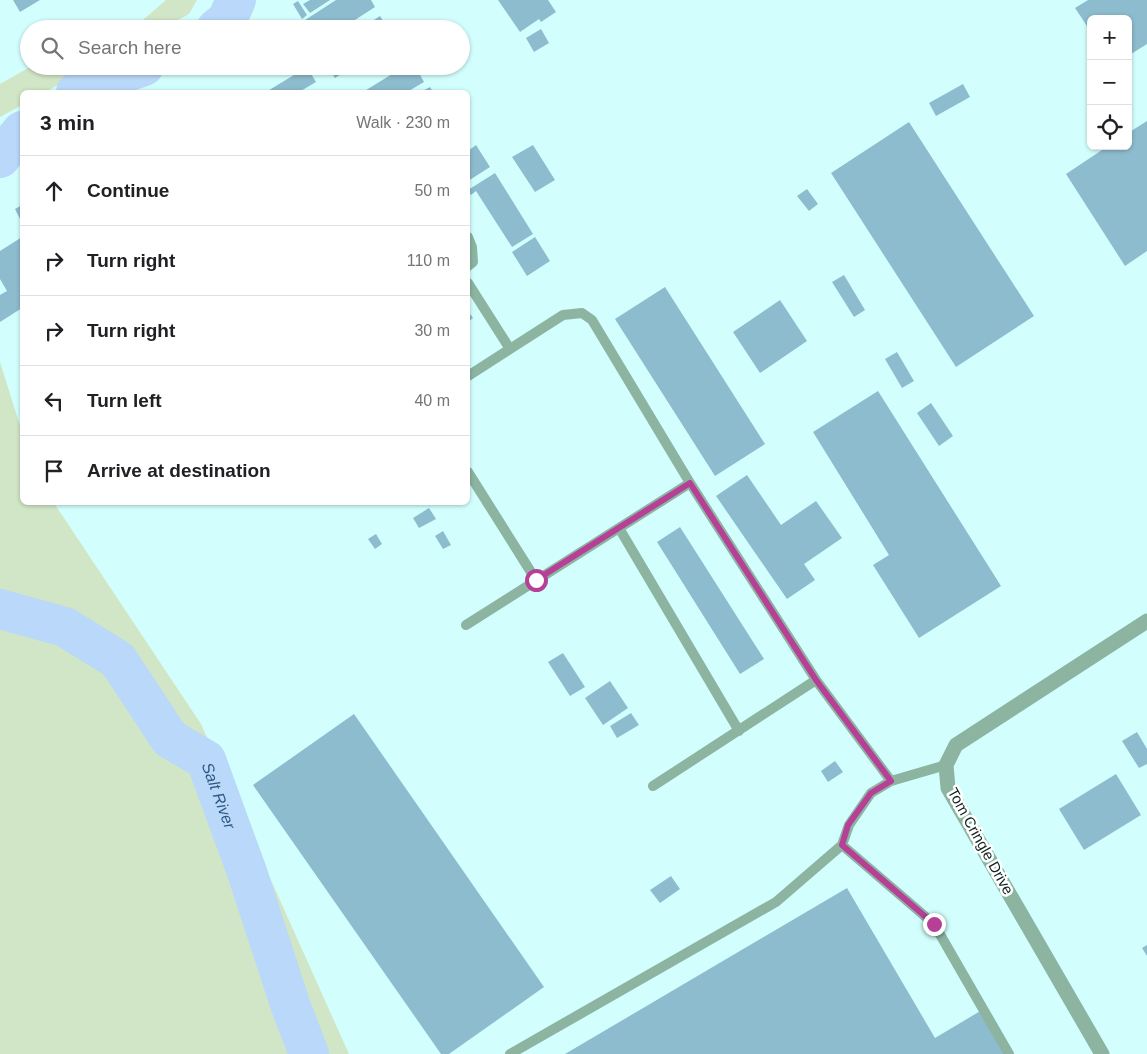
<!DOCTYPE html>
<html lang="en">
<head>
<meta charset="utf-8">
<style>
	:root { --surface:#fff; --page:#f2f2f2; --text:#202124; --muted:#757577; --line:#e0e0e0 }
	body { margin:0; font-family:Helvetica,sans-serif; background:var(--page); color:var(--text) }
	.controls { position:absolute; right:15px; top:15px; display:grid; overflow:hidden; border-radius:8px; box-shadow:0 1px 4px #0004 }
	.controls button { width:45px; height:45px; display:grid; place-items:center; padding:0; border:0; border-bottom:1px solid var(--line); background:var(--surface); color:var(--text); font:25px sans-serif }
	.stop { position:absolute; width:15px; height:15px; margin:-11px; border:4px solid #b74097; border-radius:50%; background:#fff }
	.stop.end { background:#b74097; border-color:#fff; box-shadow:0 1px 5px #0008 }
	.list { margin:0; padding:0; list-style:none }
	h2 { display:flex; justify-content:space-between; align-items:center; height:65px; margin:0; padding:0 20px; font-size:21px }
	h2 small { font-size:16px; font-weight:400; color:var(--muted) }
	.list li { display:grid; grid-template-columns:32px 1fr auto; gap:15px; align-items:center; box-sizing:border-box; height:70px; padding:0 20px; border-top:1px solid var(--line) }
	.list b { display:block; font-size:19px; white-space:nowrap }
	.list em { font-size:16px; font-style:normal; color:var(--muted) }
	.icon { flex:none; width:28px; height:28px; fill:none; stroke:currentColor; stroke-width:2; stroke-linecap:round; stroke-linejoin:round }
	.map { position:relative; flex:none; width:1147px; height:1054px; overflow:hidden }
	.search { position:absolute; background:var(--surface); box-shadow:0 1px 4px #0004; left:20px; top:20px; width:450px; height:55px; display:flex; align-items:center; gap:12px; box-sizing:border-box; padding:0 18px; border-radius:28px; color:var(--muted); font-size:19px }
	.panel { position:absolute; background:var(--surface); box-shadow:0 1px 4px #0004; left:20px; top:90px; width:450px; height:415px; border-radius:8px }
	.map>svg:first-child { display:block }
</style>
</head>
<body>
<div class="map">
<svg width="1147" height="1054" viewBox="0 0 1147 1054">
	<rect width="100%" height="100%" fill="#d2fffd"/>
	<path fill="#d1e6c6" d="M166,0H197L189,14L162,29H126L136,26Z
		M32,66H93L45,92H22V105L0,117V84Z
		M0,362L22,432V502L54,503L201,724L349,1054H0Z"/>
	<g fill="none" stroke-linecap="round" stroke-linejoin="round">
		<g stroke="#bad8f9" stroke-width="40">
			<path d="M216,29L227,20L236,0"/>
			<path d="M76,92L83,87L144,66"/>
			<path d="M0,158L22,131"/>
			<path id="s1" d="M0,609L65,627L118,660L170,739L206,760L247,872L290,1004L309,1054"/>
		</g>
	</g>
	<path fill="#8dbcce" d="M13,0H40L20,12Z
		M310,0H330L310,13L303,4Z
		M336,0H371L375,7L341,29H301L299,24Z
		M498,0H548L556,12L541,22L539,19L520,32Z
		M1088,0H1147V44L1128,56V19H1091V32L1075,8Z
		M298,1L307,15L302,19L293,4Z
		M380,16L388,29H360Z
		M541,29L549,43L534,52L526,38Z
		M327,66H354L335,78Z
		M405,66H415L424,82L407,92H363Z
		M307,67L316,82L299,92H266Z
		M963,84L970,97L936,116L929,103Z
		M430,87L433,92H421Z
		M1147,121V251L1125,266L1066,174L1108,146H1128V133Z
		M909,122L1034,316L956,367L831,173Z
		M476,145L490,167L468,181V151Z
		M533,145L555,180L535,192L512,157Z
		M495,173L533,234L512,247L476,191L471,195L468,190Z
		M807,189L818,204L809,211L797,196Z
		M22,205V223L15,209Z
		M22,237V308L0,322V295L7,291L0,279V251Z
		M535,237L550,261L527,276L512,252Z
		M844,275L865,310L854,317L832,282Z
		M665,287L765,444L715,476L615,319Z
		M780,300L807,341L760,373L733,332Z
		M468,311L473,318L468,322Z
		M897,352L914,381L902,388L885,359Z
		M878,391L1001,586L919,638L873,565L889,555L813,432Z
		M931,403L953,436L939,446L917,413Z
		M747,475L781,525L816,501L842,538L804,564L815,580L787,599L716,496Z
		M429,508L436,519L419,528L413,518Z
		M680,527L764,659L740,674L657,542Z
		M443,531L451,545L443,549L435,536Z
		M376,534L382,544L375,549L368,539Z
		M563,653L585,687L570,696L548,662Z
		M610,681L628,708L603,725L585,698Z
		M631,713L639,725L617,738L610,726Z
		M354,714L544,987L449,1054H441L253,785Z
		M1137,732L1147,749V764L1139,768L1122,741Z
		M835,761L843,772L828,782L821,771Z
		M1116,774L1141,815L1084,850L1059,809Z
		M671,876L680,889L660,903L650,890Z
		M847,888L935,1038L982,1010L1008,1054H565Z
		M1147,945V956L1142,948Z"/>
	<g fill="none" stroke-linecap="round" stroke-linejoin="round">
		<path stroke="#8cb4a1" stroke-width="10" d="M468,237L472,247L473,262L468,266
			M468,283L510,349
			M468,376L563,315L582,313L592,320L690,483L816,680L891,781
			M468,472L536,580
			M619,528L739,731
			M466,625L690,483
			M653,786L816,680
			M842,845L934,924L1009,1054
			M510,1054L776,902L842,845L849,825L871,793L891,781L946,765"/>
		<path stroke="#8cb4a1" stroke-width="15" d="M1102,1054L948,788L946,765L956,745L1147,621"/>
	</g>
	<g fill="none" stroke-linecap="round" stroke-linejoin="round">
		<path stroke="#b74097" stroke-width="6" d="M536,580L690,483L816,680L891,781L871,793L848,825L842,845L934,924"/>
	</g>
	<g text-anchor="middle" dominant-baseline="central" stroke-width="5" stroke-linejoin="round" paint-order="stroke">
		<g font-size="15" fill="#112221" stroke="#fff">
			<text transform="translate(981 841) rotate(61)">Tom Cringle Drive</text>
		</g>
		<g font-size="16" font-style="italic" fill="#2e5783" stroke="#fff">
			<text stroke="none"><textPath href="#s1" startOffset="304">Salt River</textPath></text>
		</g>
	</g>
</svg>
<div class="controls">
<button>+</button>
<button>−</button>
<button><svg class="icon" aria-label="locate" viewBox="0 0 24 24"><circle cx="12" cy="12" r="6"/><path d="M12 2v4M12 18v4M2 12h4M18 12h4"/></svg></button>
</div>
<div class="stop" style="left:536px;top:580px"></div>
<div class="stop end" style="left:934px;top:924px"></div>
<div class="search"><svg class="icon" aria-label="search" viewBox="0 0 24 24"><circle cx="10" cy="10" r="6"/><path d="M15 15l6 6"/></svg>Search here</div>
<section class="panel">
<h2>3 min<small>Walk · 230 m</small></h2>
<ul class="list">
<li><svg class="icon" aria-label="ahead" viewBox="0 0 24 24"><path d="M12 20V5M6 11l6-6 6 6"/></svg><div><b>Continue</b></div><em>50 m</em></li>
<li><svg class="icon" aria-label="right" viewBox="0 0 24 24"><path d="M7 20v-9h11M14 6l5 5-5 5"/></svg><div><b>Turn right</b></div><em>110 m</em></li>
<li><svg class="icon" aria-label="right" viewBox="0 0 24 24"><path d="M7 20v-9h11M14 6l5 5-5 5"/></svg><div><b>Turn right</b></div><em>30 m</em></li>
<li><svg class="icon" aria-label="left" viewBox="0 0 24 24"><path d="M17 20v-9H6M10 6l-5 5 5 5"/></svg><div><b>Turn left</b></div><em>40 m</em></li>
<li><svg class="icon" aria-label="arrive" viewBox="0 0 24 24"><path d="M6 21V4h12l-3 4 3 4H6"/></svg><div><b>Arrive at destination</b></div></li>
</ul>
</section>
</div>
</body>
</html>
